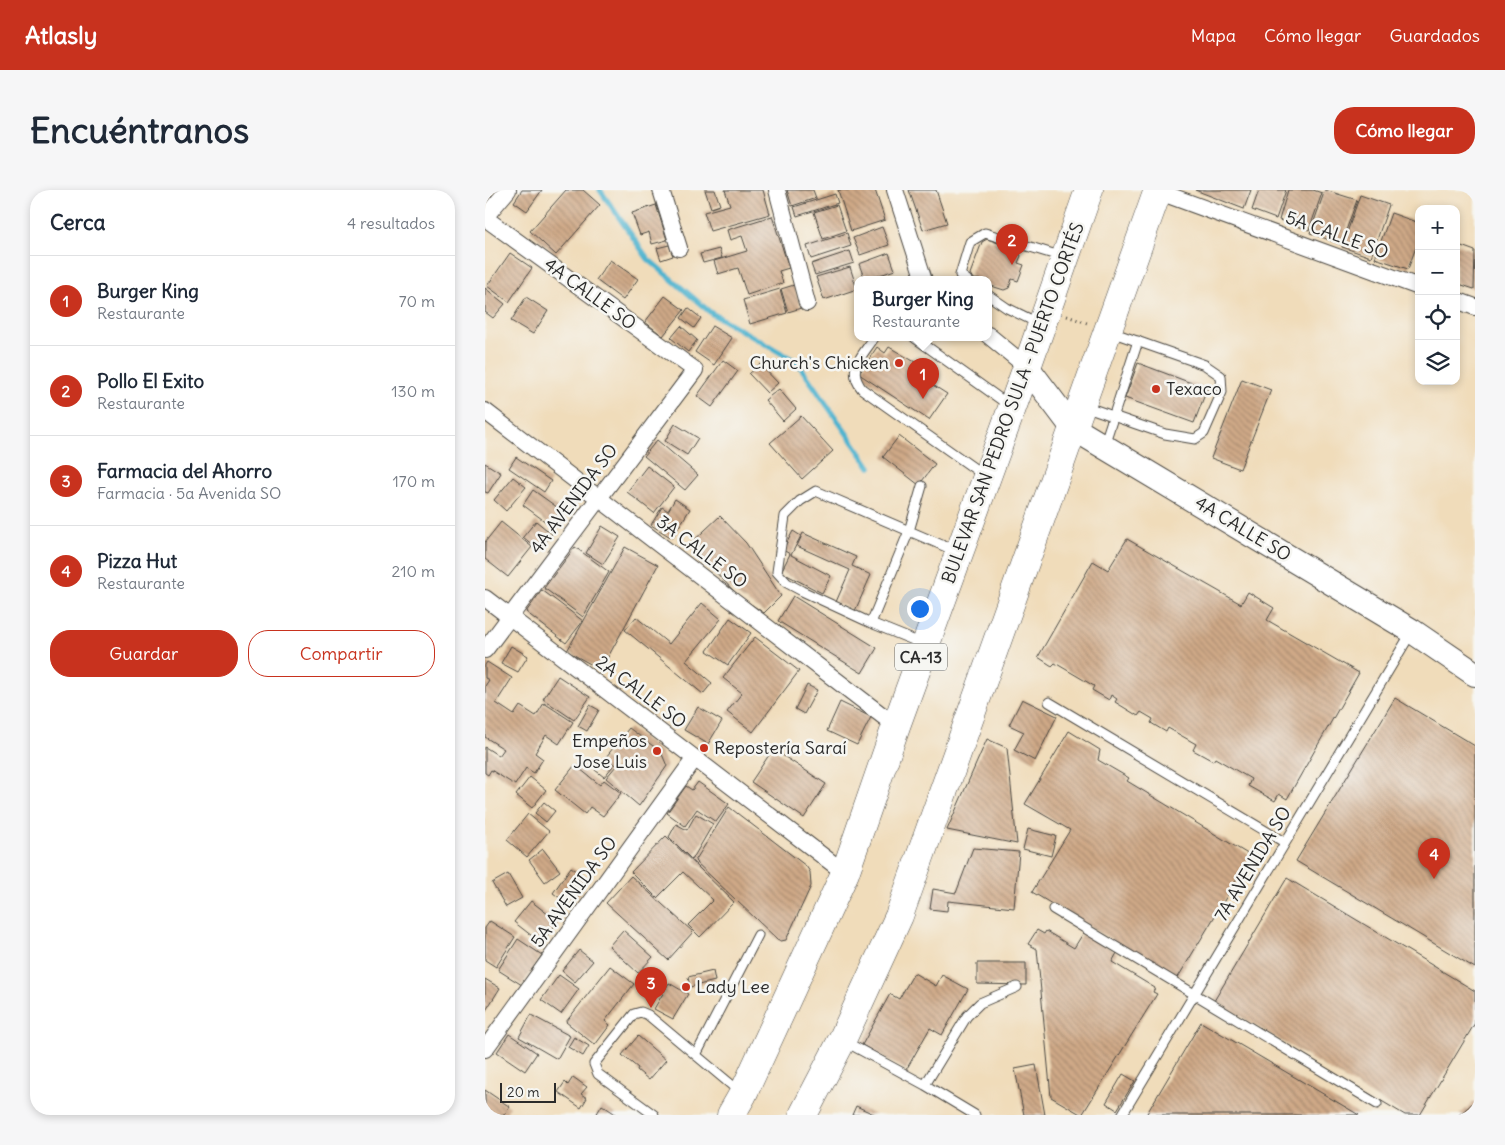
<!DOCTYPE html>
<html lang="es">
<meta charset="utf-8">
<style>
:root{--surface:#fff;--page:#f6f6f7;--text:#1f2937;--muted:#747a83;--line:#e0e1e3;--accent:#c8321e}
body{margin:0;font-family:Delius,sans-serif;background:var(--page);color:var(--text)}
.controls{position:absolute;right:15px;top:15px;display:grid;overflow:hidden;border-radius:10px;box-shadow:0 2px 8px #0003}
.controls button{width:45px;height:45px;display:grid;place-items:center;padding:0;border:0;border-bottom:1px solid var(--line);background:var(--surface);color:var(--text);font:25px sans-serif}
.scale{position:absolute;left:15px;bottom:12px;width:56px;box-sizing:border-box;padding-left:5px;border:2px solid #2b2b2b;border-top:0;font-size:14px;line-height:18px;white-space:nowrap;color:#2b2b2b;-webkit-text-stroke:4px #f6f6f2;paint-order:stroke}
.you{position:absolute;left:434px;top:418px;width:18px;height:18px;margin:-12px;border:4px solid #fff;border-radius:50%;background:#1a73e8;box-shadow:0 0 0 8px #1a73e833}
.badge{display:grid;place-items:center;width:32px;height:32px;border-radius:50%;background:var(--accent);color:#fff;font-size:16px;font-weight:700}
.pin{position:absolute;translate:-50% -41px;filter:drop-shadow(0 1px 2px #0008)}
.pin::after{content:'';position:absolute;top:26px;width:18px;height:15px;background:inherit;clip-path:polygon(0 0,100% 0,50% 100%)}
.popup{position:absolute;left:369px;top:86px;width:138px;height:65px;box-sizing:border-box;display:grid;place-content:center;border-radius:10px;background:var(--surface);filter:drop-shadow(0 1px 4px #0005);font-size:16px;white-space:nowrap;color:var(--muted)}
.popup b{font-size:19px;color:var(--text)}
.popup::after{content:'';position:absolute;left:50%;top:100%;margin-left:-10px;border:10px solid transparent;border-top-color:var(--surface)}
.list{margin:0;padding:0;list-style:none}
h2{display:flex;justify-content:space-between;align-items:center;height:65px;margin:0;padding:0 20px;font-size:21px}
h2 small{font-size:16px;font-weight:400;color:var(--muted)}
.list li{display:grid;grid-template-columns:32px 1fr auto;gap:15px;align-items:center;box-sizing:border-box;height:90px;padding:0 20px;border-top:1px solid var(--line)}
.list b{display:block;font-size:19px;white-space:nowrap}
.list p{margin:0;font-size:16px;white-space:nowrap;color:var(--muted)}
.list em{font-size:16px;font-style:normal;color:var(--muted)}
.actions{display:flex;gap:10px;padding:15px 20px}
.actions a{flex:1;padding:11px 0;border:1px solid var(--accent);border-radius:20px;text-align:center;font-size:18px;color:var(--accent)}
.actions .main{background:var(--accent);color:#fff}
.icon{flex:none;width:28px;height:28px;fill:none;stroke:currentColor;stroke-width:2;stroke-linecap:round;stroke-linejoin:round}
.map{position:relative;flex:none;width:990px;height:925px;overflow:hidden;border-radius:20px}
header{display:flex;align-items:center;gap:30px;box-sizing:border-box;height:70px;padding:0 25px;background:var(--accent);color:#fff}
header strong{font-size:24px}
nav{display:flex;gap:28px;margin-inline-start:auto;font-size:18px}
.intro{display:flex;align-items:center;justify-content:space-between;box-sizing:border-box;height:120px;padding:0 30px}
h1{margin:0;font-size:35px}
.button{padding:12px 22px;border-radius:20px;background:var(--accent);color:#fff;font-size:18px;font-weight:700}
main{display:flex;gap:30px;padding:0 30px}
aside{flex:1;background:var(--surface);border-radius:20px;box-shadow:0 2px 8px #0003}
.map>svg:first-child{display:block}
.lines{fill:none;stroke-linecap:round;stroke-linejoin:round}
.stream{stroke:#50b4cf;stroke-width:5.5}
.building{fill:url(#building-back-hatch)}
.lane-casing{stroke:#494640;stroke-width:11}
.street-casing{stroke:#494640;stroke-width:18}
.secondary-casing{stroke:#494640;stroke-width:26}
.highway-casing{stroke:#494640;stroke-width:29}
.path{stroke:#494640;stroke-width:3;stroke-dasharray:1 4;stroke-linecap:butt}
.lane{stroke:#fff;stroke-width:9}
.street{stroke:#fff;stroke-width:16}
.secondary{stroke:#fff;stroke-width:24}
.highway{stroke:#fff;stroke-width:28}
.poi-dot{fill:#c8321e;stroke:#f6f6f2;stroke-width:2}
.labels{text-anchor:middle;stroke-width:5;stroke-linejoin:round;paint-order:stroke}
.shield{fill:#f6f6f2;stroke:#686867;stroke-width:1}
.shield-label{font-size:16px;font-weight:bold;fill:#2b2b2b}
.street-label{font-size:18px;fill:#2b2b2b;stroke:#f6f6f2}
.poi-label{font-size:18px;fill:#2b2b2b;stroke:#f6f6f2;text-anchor:start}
</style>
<header>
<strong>Atlasly</strong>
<nav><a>Mapa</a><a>Cómo llegar</a><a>Guardados</a></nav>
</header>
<div class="intro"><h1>Encuéntranos</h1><a class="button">Cómo llegar</a></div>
<main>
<aside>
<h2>Cerca<small>4 resultados</small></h2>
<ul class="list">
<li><span class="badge">1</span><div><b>Burger King</b><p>Restaurante</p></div><em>70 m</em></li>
<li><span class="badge">2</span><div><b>Pollo El Exito</b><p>Restaurante</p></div><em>130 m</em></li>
<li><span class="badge">3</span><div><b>Farmacia del Ahorro</b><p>Farmacia · 5a Avenida SO</p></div><em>170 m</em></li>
<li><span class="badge">4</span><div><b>Pizza Hut</b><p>Restaurante</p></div><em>210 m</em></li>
</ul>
<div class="actions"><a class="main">Guardar</a><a>Compartir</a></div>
</aside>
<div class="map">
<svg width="990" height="925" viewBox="0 0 990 925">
<defs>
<pattern id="building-back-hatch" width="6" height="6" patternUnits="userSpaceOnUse" patternTransform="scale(1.25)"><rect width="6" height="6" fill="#cfa987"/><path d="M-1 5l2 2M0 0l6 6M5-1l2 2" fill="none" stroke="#a88a6f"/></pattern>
</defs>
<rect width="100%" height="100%" fill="#f6f6f2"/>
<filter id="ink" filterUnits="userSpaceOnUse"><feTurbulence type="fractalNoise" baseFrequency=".02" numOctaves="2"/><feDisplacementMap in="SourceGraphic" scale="10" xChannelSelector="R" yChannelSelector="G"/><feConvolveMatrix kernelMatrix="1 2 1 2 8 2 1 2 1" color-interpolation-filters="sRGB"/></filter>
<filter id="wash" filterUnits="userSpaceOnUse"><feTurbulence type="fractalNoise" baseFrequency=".0096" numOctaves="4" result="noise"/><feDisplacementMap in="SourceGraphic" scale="20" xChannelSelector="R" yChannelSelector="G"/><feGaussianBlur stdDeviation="1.12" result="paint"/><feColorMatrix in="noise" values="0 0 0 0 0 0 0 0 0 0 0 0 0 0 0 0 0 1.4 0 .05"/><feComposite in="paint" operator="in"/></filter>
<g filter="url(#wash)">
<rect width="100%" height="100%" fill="#f0dcba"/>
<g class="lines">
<path class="stream" d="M115,0L163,69L226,123L312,172L385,277"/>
</g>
<g id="blocks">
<path class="building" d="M37,0H57L42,21L29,12Z
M81,0H98L115,15L71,65L45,41Z
M220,0H230L235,15L226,18Z
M240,0H278L285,24L225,41L219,22L245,15Z
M302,0H328L331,8L307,16Z
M353,0H390L400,30L366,41Z
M424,0H451L462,33L438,40Z
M710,0H766L759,19Z
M774,0H801L791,29L767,20Z
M803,0H828L837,3L824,40L794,30Z
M840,0L872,10L856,54L825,43Z
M350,4L353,13L312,26L309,17Z
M875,5L904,15L886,67L857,57Z
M171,15L182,50L167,54L164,42L155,45L147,23Z
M352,15L361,41L338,49L329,22Z
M906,23L934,33V49L923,79L890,68Z
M287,26L304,78L294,81L298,93L262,105L253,78L233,84L229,71L262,61L257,46L245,50L242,40Z
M397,37L404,55L375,65L368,48Z
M362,43L366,56L326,69L322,56Z
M502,49L533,60L536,66L533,73L539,75L533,91L527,89L524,98L519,100L503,95V90L488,89L485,84L497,52Z
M971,54L990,61L989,99L971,93Z
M184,55L188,66L176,70L172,58Z
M234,59L237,68L218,73L215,64Z
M365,61L369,73L330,85L326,74Z
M25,63L47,78L24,112L2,96Z
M404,63L410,80L380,90L374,74Z
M125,70L153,89L138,110L111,90Z
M365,77L372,99L339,110L331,87Z
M309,95L316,118L303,122L296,99Z
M0,98L20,114L8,128L0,122Z
M295,99L302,123L265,134L258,110Z
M180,106L199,120L178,146L160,132Z
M41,107L63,121L48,144L26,131Z
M203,118L216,128L209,138L196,128Z
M196,136L212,150L203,162L186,148Z
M227,136L247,148L229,175L210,162Z
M392,157L400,163L404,157L430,172L429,174L447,186L443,192L462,204L444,230L374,184Z
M238,170L253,181L227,217L212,206Z
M653,173L722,199L709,233L640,208Z
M275,174L293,193L282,203L264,184Z
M757,189L786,200L755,279L726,268Z
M294,199L311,219L298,231L280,210Z
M316,226L348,261L317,289L285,253Z
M190,234L213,248L202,265L180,251Z
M414,246L450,274L434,295L398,267Z
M172,250L213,285L200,300L159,266Z
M31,267L66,291L59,302L24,278Z
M0,273L16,283L3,303L0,302Z
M162,276L189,297L169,323L142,302Z
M28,287L41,297L21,321L9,310Z
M48,300L76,320L65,335L38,315Z
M190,309L205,319L187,348L166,335L177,317L183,321Z
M235,326L261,353L296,406L279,423L254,406L204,355Z
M51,331L67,344L54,360L38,347Z
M16,332L47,357L23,387L0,369V352Z
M117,336L135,347L118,374L101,363Z
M308,341L316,346L306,365L346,386L337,403L296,382L305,364L298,360Z
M318,343L371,367L367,376L386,385L370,421L351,412L365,380L312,356Z
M642,349L756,414L763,402L789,418L782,430L874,483L802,609L794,604L790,611L763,596L766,589L730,568L728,571L708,560L711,554L683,538L681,542L666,533L668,529L656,522L653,526L630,512L632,509L626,505L624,510L607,500L609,496L570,473L567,476L553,467L608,371L623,380Z
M90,357L124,382L98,427L59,398Z
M140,357L173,375L116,480L82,461Z
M57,400L98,431L81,453L41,422Z
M308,406L392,458L377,483L293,431Z
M217,413L236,429L201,471L227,493L218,504L140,440L151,427L184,454Z
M245,428L266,443L243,475L222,461Z
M270,447L314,481L268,542L242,522L257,503L238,488Z
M26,456L43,466L33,482L16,473Z
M2,472L27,488L11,513L29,525L35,516L51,526L59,513L88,532L74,554L61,545L50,563L58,569L49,583L41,578L30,595L6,580L3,585L0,583V557L14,566L19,559L0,547V496L4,490L0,488V475Z
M73,486L105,507L89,530L58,509Z
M322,495L332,500L319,524L310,519Z
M910,508L990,556V778L811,671Z
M537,509L572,526L550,571L529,560L539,542L524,535Z
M355,512L386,527L372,555L342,541Z
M105,515L114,520L102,541L93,536Z
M213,517L237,531L223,554L199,540Z
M144,538L176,562L182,576L154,616L121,588L131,576L121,567Z
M584,541L615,560L613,570L644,588L642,591L766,666L692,789L547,702L585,640L540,614Z
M502,549L522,558L532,654L462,640Z
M288,559L341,594L319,628L266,592Z
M119,568L128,576L119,587L110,580Z
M90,575L115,595L119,590L136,603L118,626L105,617L100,624L70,600Z
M45,587L61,600L47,618L31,605Z
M213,592L244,614L231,632L212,619L200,636L182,623L201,596L207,600Z
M59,612L70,621L61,632L50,623Z
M244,617L321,676L325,682L326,696L301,750L296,751L292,749L210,671Z
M43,624L64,641L42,667L22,650Z
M211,624L228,634L207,670L184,647L191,634L202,640Z
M543,639L571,646L566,666L538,659Z
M181,646L249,712L215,747L203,735L228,710L198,682L172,708L146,682Z
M488,658L534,662L529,718L463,711L462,721L445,719L448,699L471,703Z
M58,659L75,681L60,692L44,670Z
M86,677L104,690L86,716L68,703Z
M23,684L37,708L21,717L7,693Z
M146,686L208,742L183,770L121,713Z
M802,688L990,801V833L935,925H920L729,811Z
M46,711L73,732L56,753L29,732Z
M5,731L30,747L11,777L0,770V738Z
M138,740L168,767L153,783L124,756Z
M552,740L559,744L561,741L589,758L599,742L632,763L627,772L670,798L668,802L672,804L597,925L566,907L552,759L543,754Z
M33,749L57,765L37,795L13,780Z
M94,760L108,771L90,792L77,781Z
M492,773H541V795L492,794Z
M125,776L149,794L120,831L125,835L110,855L81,832Z
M228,781L230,791L205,797L203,787Z
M429,783L451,796L457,785L483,799L457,845L445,838L421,880L377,855L405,804L414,809Z
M74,785L94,799L76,824L56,810Z
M0,789L15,798L0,822Z
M184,793L203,804L188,829L169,819Z
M46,825L85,846L72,869L34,847Z
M716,832L874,925H661Z
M24,844L52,863L40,881L12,862Z
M153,846L181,870L164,890L152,880L153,878L137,865Z
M89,847L104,856L98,866L83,857Z
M551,875L560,925H539L530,879Z
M638,884L650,891L632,920L621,913Z
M88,887L102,897L96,904L102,908L96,918L73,902L80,892L83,895Z
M0,900L25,917L19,925H0Z
M990,911V925H974Z
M117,915L132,925H111Z
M371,916L391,925H367Z"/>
</g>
</g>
<g filter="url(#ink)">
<use href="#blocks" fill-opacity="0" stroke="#494640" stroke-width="1"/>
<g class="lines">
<g class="lane-casing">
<path id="lane" d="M482,90L475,85L485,52L500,43L578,67
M503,105L522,118L555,134
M389,148C377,166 361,179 377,199L500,286
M430,148L525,216
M599,216L680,244L710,249L719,243L737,202L736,186L720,175L626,142
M619,255L653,151
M386,433L424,341L437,296
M438,454L386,433L317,401L302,393L292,382L300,326L315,311L331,301L473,362
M564,512L799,652
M568,719L892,914
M359,851L440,895L490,925
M211,865L273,745
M440,895L482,826L495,813L532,797
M169,925L113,884L109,874L149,824L156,822L163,825L255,902
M637,925L926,443"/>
</g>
<g class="street-casing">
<path id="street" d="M176,0L194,58
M292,0L322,113
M410,0L439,90
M672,1L934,97
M0,27L23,0
M0,28L210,180L0,460
M971,110L990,117
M503,145L542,177
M0,221L411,536
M0,408L360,683
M0,859L210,568"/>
</g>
<g class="secondary-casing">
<path id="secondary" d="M542,177L588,238L927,441L990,484"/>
</g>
<g class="highway-casing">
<path id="highway" d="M246,925L258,904L360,683L411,536L542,177L604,0
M318,925L357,850L414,726L673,0"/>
</g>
<path class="path" d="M582,126L602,133"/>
<use href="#lane" class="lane"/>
<use href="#street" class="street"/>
<use href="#secondary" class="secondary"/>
<use href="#highway" class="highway"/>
</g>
</g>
<g class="poi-dot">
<circle cx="414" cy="173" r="5"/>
<circle cx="671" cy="199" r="5"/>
<circle cx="219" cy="558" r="5"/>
<circle cx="172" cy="561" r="5"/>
<circle cx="201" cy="797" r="5"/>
</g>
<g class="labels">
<rect class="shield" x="410" y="453.5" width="52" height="27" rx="4"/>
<g class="shield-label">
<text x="436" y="473">CA-13</text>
</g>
<g class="street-label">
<text transform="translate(852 45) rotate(20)" y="6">5A CALLE SO</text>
<text transform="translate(105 104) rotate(36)" y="6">4A CALLE SO</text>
<text transform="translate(528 213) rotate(-70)" y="6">BULEVAR SAN PEDRO SULA - PUERTO CORTÉS</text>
<text transform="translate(89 309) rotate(-53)" y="6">4A AVENIDA SO</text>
<text transform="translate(758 339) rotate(31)" y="6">4A CALLE SO</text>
<text transform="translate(217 362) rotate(37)" y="6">3A CALLE SO</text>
<text transform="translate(156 502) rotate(37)" y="6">2A CALLE SO</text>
<text transform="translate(768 674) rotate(-59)" y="6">7A AVENIDA SO</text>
<text transform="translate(89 702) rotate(-54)" y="6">5A AVENIDA SO</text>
</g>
<g class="poi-label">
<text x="404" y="179" text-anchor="end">Church's Chicken</text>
<text x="681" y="205">Texaco</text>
<text x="162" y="557" text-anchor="end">Empeños<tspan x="162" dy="21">Jose Luis</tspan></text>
<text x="229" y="564">Repostería Saraí</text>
<text x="211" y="803">Lady Lee</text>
</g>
</g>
</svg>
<div class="controls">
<button>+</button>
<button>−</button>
<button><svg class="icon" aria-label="locate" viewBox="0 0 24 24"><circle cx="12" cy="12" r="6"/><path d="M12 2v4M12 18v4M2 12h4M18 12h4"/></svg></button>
<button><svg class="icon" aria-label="layers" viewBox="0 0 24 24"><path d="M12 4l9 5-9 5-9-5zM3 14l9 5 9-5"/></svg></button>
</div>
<div class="scale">20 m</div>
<div class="you"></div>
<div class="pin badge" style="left:438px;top:209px">1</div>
<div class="popup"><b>Burger King</b>Restaurante</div>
<div class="pin badge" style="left:527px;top:75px">2</div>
<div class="pin badge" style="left:166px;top:818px">3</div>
<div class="pin badge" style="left:949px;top:689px">4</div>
</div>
</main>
